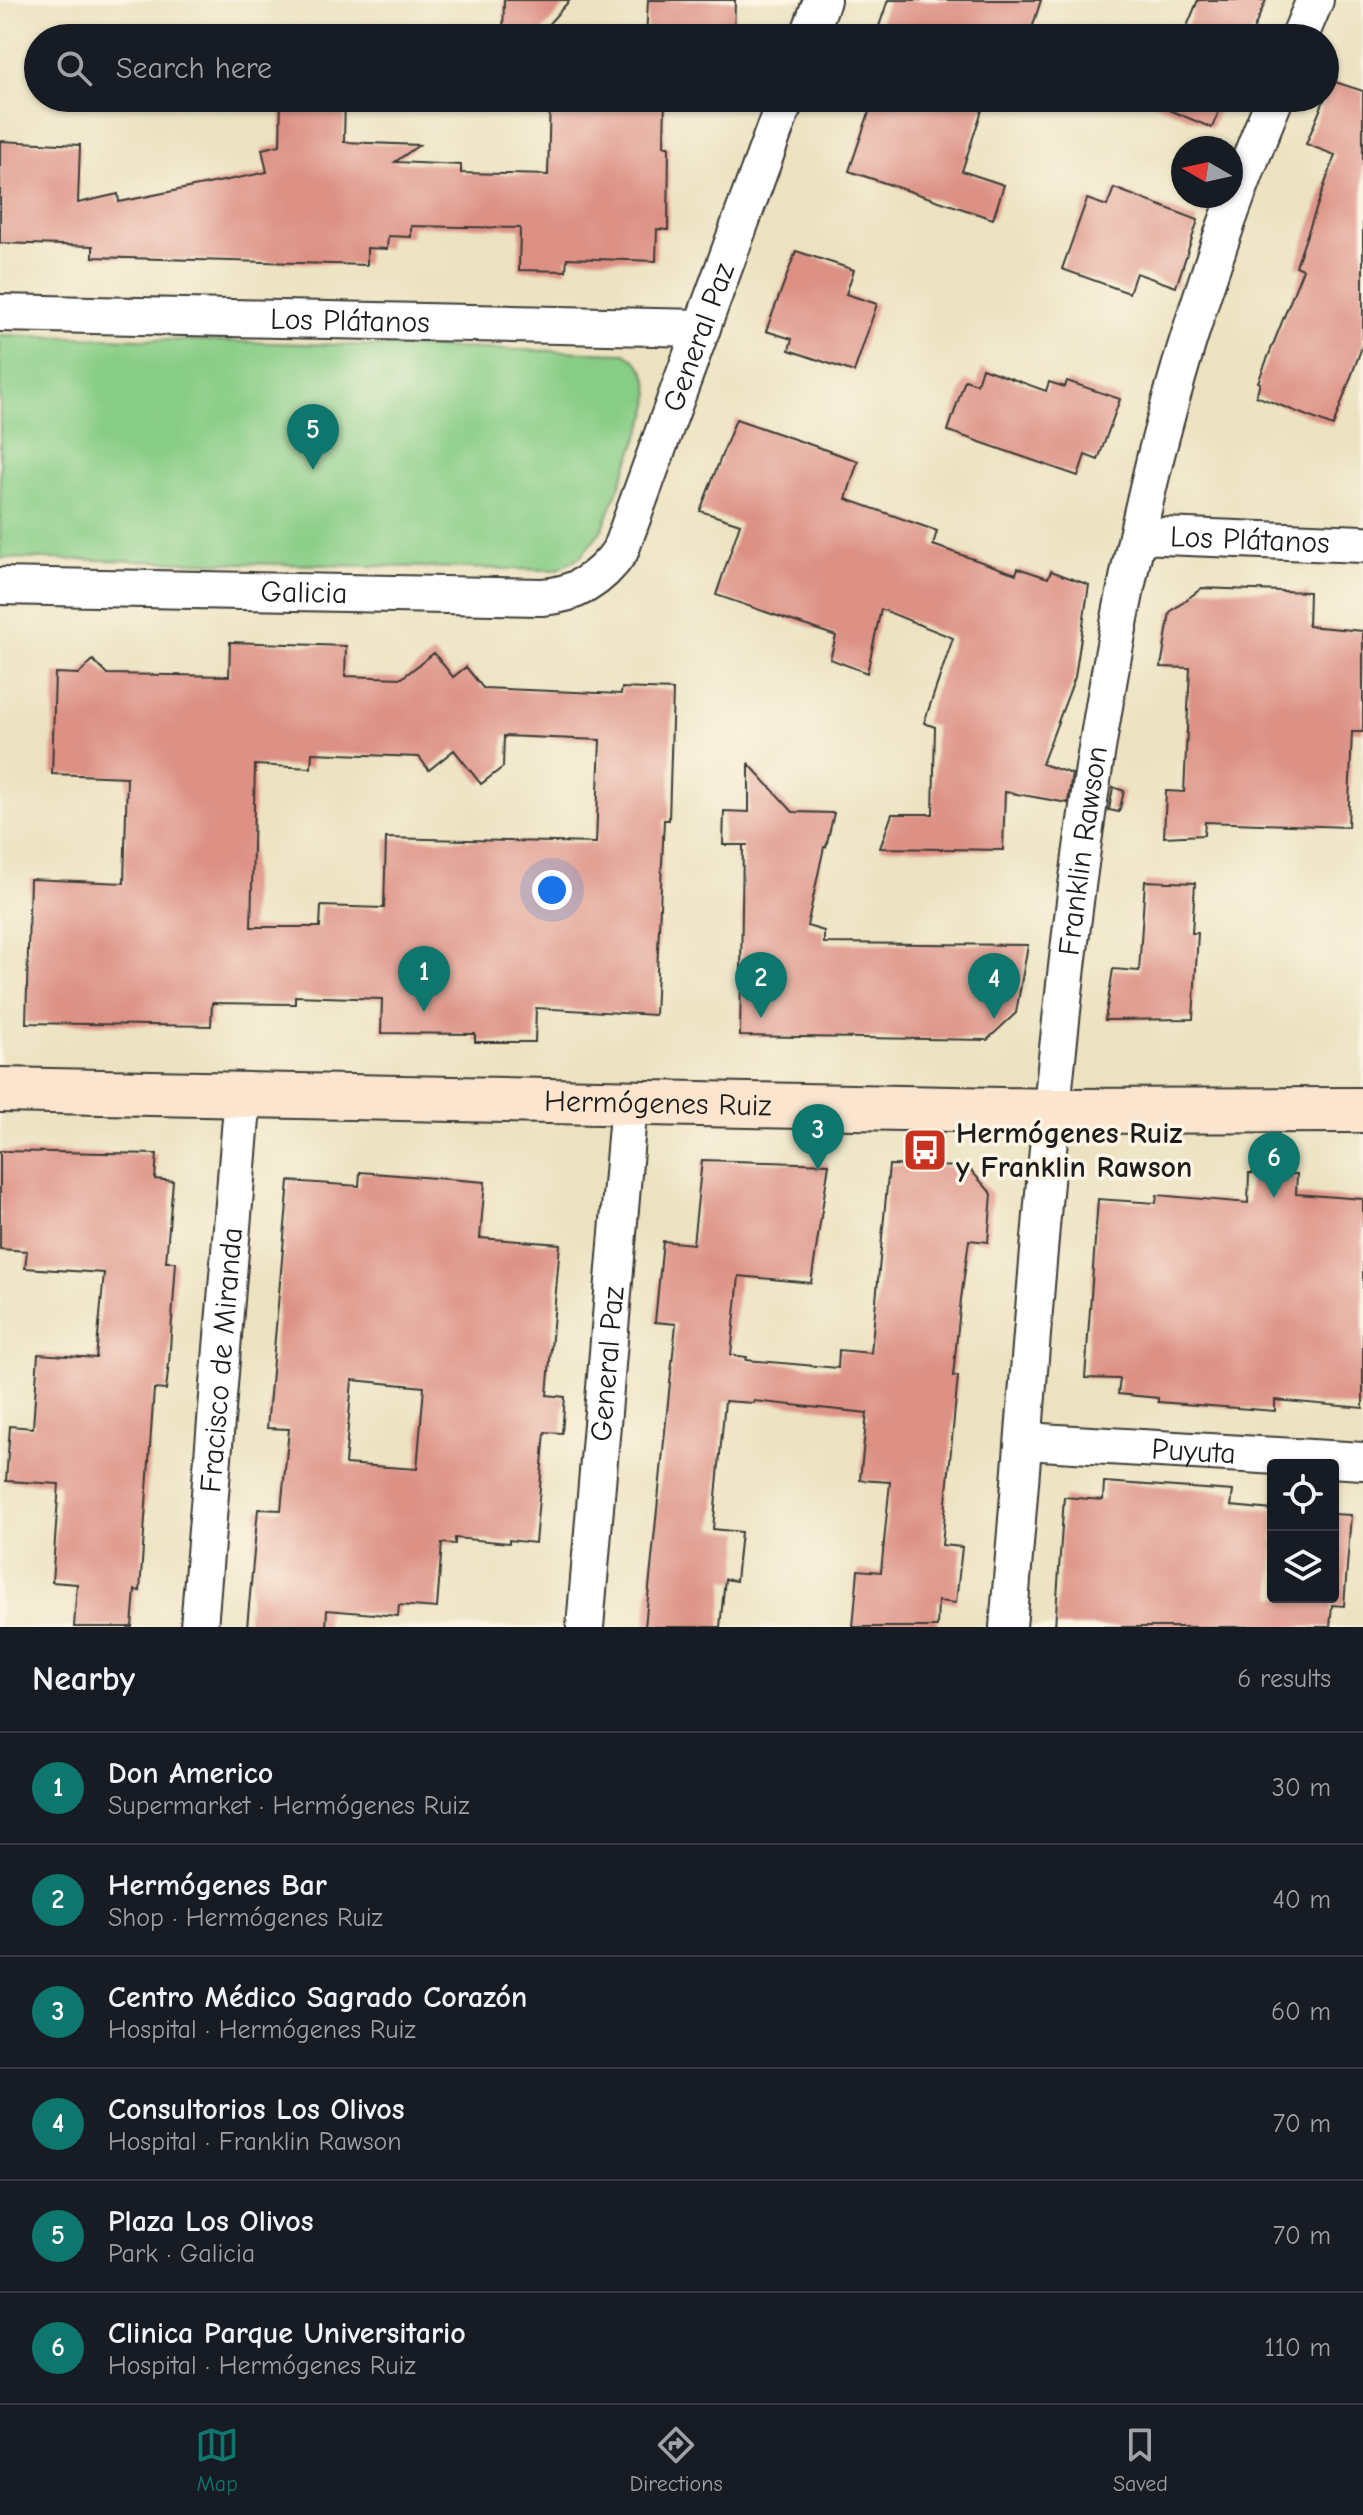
<!DOCTYPE html>
<meta charset="utf-8">
<style>
:root{--surface:#171b24;--page:#20242c;--text:#f1f3f6;--muted:#9ea1a6;--line:#363941;--accent:#0f766e}
body{margin:0;font-family:"Comic Neue",sans-serif;background:var(--page);color:var(--text)}
.controls{position:absolute;right:24px;bottom:24px;display:grid;overflow:hidden;border-radius:8px;box-shadow:0 2px 6px #0004}
.controls button{width:72px;height:72px;display:grid;place-items:center;padding:0;border:0;border-bottom:2px solid var(--line);background:var(--surface);color:var(--text);font:40px sans-serif}
.compass{position:absolute;left:1171px;top:136px;width:72px;height:72px;border-radius:50%;background:var(--surface);box-shadow:0 2px 6px #0004;rotate:279deg}
.you{position:absolute;left:552px;top:890px;width:28px;height:28px;margin:-20px;border:6px solid #fff;border-radius:50%;background:#1a73e8;box-shadow:0 0 0 12px #1a73e833}
.badge{display:grid;place-items:center;width:52px;height:52px;border-radius:50%;background:var(--accent);color:#fff;font-size:26px;font-weight:700}
.pin{position:absolute;translate:-50% -66px;filter:drop-shadow(0 2px 4px #0008)}
.pin::after{content:'';position:absolute;top:42px;width:28px;height:24px;background:inherit;clip-path:polygon(0 0,100% 0,50% 100%)}
.list{margin:0;padding:0;list-style:none}
h2{display:flex;justify-content:space-between;align-items:center;height:104px;margin:0;padding:0 32px;font-size:34px}
h2 small{font-size:26px;font-weight:400;color:var(--muted)}
.list li{display:grid;grid-template-columns:52px 1fr auto;gap:24px;align-items:center;box-sizing:border-box;height:112px;padding:0 32px;border-top:2px solid var(--line)}
.list b{display:block;font-size:30px;white-space:nowrap}
.list p{margin:0;font-size:26px;white-space:nowrap;color:var(--muted)}
.list em{font-size:26px;font-style:normal;color:var(--muted)}
.icon{flex:none;width:44px;height:44px;fill:none;stroke:currentColor;stroke-width:2;stroke-linecap:round;stroke-linejoin:round}
.map{position:relative;flex:none;width:1363px;height:1627px;overflow:hidden}
.search{position:absolute;background:var(--surface);box-shadow:0 2px 6px #0004;left:24px;right:24px;top:24px;height:88px;display:flex;align-items:center;gap:20px;box-sizing:border-box;padding:0 28px;border-radius:44px;color:var(--muted);font-size:30px}
.sheet{height:776px;background:var(--surface)}
nav{display:flex;justify-content:space-around;align-items:center;box-sizing:border-box;height:112px;border-top:2px solid var(--line);background:var(--surface);font-size:22px;color:var(--muted)}
nav a{display:grid;justify-items:center;gap:4px}
nav .on{color:var(--accent)}
.map>svg:first-child{display:block}
.green{fill:#88cd86;stroke:#527451;stroke-width:2}
.building{fill:#dd9185;fill-rule:evenodd}
.lines{fill:none;stroke-linecap:round;stroke-linejoin:round}
.street-casing{stroke:#3b3a35;stroke-width:40}
.secondary-casing{stroke:#3b3a35;stroke-width:48}
.street{stroke:#fff;stroke-width:36}
.secondary{stroke:#fbe5cf;stroke-width:44}
.labels{text-anchor:middle;stroke-width:7;stroke-linejoin:round;paint-order:stroke}
.street-label{font-size:30px;fill:#1c1c1c;stroke:#fcf5e5}
.poi-label{font-size:30px;font-weight:bold;fill:#1c1c1c;stroke:#fcf5e5;text-anchor:start}
</style>
<div class="map">
<svg width="1363" height="1627" viewBox="0 0 1363 1627">
<rect width="100%" height="100%" fill="#fcf5e5"/>
<filter id="ink" filterUnits="userSpaceOnUse"><feTurbulence type="fractalNoise" baseFrequency=".0125" numOctaves="2"/><feDisplacementMap in="SourceGraphic" scale="16" xChannelSelector="R" yChannelSelector="G"/><feConvolveMatrix kernelMatrix="1 2 1 2 8 2 1 2 1" color-interpolation-filters="sRGB"/></filter>
<filter id="wash" filterUnits="userSpaceOnUse"><feTurbulence type="fractalNoise" baseFrequency=".006" numOctaves="4" result="noise"/><feDisplacementMap in="SourceGraphic" scale="32" xChannelSelector="R" yChannelSelector="G"/><feGaussianBlur stdDeviation="1.8" result="paint"/><feColorMatrix in="noise" values="0 0 0 0 0 0 0 0 0 0 0 0 0 0 0 0 0 1.4 0 .05"/><feComposite in="paint" operator="in"/></filter>
<g filter="url(#wash)">
<rect width="100%" height="100%" fill="#ece2c1"/>
<path class="green" d="M0,335L625,353C648,366 653,387 648,412L603,528L581,556L556,570L0,558Z"/>
<g id="blocks">
<path class="building" d="M504,0H570L536,38H503Z
M648,0H735L734,38H646Z
M888,0H1041L1029,38H875Z
M1198,0H1266L1250,38H1182Z
M1332,81L1363,91V344L1333,426L1256,396L1260,383L1258,382L1303,269L1296,266L1335,155L1306,144Z
M281,98H345L344,142L419,145L395,162L461,165V173L548,175L550,98H665L664,146H669L668,230L657,229L656,261L567,258L566,271L519,270L520,228L411,226V237L388,236L387,249L367,248V265L93,257V246L0,243V141L80,145L78,203L118,194L119,202L267,172L262,149L280,145Z
M874,98H986L962,171L1004,185L993,219L849,171Z
M1141,98H1224L1212,128Z
M1114,188L1198,220L1176,287L1136,273L1129,293L1062,269L1087,199L1107,206Z
M796,251L854,270L846,294L877,304L854,372L789,350L792,339L766,331Z
M982,368L1046,391L1049,382L1065,387L1067,381L1120,399L1098,460L1085,455L1078,476L948,431L965,380L977,384Z
M736,419L858,461L846,499L937,531L933,545L1016,574L1018,568L1048,578L1051,571L1089,585L1075,677L1042,764L1072,774L1068,803L1005,792L1003,850L880,848L892,814H933L935,727L924,723L953,638L881,609L867,673L830,659L836,636L716,595L740,524L700,511Z
M1202,588L1309,592L1308,626L1363,631V732H1352L1348,827L1205,822L1204,835L1164,837L1166,791L1184,792L1190,668L1161,667L1170,612Z
M230,642L346,646L345,676L402,678L434,653L453,677L466,667L483,688L621,694L622,688L673,690L669,820H664L655,1015L536,1008L535,1042H475V1034L381,1033L382,999L295,996V1004L212,1003L211,1026L26,1023L30,879L124,883L127,777L52,774L55,673L79,674L93,660L107,674L229,676ZM504,736L600,740L596,843L386,838L384,908L321,906L320,927H251L255,765L311,768L312,753L419,757L429,770L454,750L481,784L503,767Z
M749,764L793,812L834,813L826,847H824L807,926L824,931V943L1028,945L1016,1013L987,1040L740,1036L743,845H748H723L724,811L749,812Z
M1113,787L1124,791L1119,812L1109,810Z
M1145,881L1195,883L1192,933H1198L1193,1019L1105,1020L1113,969L1139,971Z
M0,1151L157,1154L155,1179L173,1181L166,1262H176L169,1363L166,1390L154,1389L140,1591L135,1590L132,1627H74L77,1584L52,1582L59,1484L6,1481L10,1426L33,1428L38,1354L96,1358L104,1273L25,1268L27,1251L0,1249Z
M702,1160L829,1164L811,1283L739,1276L731,1355L747,1357L746,1360L838,1368L839,1350L871,1353L889,1165L968,1167L992,1194L988,1242L969,1240L961,1299L953,1376H958L942,1545L962,1547L956,1603L938,1601L937,1627H853L858,1570L881,1572L890,1482L860,1480L867,1413L754,1401V1403L725,1401L713,1529L741,1532L736,1581L725,1579L720,1627H645L676,1324L655,1322L663,1241L693,1244Z
M360,1172L485,1182L480,1238L560,1244L547,1395L565,1397L562,1433L545,1432L535,1543L509,1540V1543L455,1538V1544L442,1543L437,1608L399,1605L398,1616L327,1610L326,1627H247L258,1509L281,1510L289,1429L267,1428L289,1181L359,1186ZM352,1380L424,1387L417,1469L345,1464Z
M1249,1173L1297,1174L1296,1194L1363,1199V1408L1275,1400V1411L1158,1402V1398L1118,1394L1120,1379L1085,1378L1098,1199L1156,1203L1157,1195L1248,1203Z
M1104,1482L1233,1491L1231,1506L1273,1510V1597H1333V1514L1351,1515L1344,1606L1332,1605L1330,1627H1055L1064,1497L1103,1500Z"/>
</g>
</g>
<g filter="url(#ink)">
<use href="#blocks" fill-opacity="0" stroke="#3b3a35" stroke-width="2"/>
<g class="lines">
<g class="street-casing">
<g id="street">
<path d="M808,38L822,0"/>
<path d="M1299,38L1315,0"/>
<path id="s1" d="M0,313L702,328"/>
<path id="s2" d="M1138,535L1363,544"/>
<path id="s3" d="M0,586L542,597C576,595 601,579 620,551L786,98"/>
<path id="s4" d="M1024,1441L1363,1461"/>
<path id="s5" d="M199,1627L243,1094"/>
<path id="s6" d="M585,1627L629,1102"/>
<path id="s7" d="M1008,1627C1042,1236 1061,837 1156,455C1187,334 1227,213 1275,98"/>
</g>
</g>
<g class="secondary-casing">
<g id="secondary">
<path id="s8" d="M0,1090L1054,1111L1363,1110"/>
</g>
</g>
<use href="#street" class="street"/>
<use href="#secondary" class="secondary"/>
</g>
</g>
<defs>
<g id="bus-square" transform="scale(2.3)"><rect x="-9" y="-9" width="18" height="18" rx="4" fill="#c8321e" stroke="#fcf5e5"/><path d="M-5-6H5V4H4V6H2V4H-2V6H-4V4H-5ZM-3.5-4V0h7V-4ZM-3.5 1.2v1.5H-2V1.2ZM2 1.2v1.5H3.5V1.2Z" fill="#fff"/></g>
</defs>
<g fill-rule="evenodd">
<use href="#bus-square" x="925" y="1150"/>
</g>
<g class="labels">
<g class="street-label">
<text dy="10" stroke="none"><textPath href="#s1" startOffset="350">Los Plátanos</textPath></text>
<text dy="10" stroke="none"><textPath href="#s3" startOffset="864">General Paz</textPath></text>
<text dy="10" stroke="none"><textPath href="#s2" startOffset="112">Los Plátanos</textPath></text>
<text dy="10" stroke="none"><textPath href="#s3" startOffset="304">Galicia</textPath></text>
<text dy="10" stroke="none"><textPath href="#s7" startOffset="780">Franklin Rawson</textPath></text>
<text dy="10" stroke="none"><textPath href="#s8" startOffset="658">Hermógenes Ruiz</textPath></text>
<text dy="10" stroke="none"><textPath href="#s5" startOffset="268">Fracisco de Miranda</textPath></text>
<text dy="10" stroke="none"><textPath href="#s6" startOffset="264">General Paz</textPath></text>
<text dy="10" stroke="none"><textPath href="#s4" startOffset="170">Puyuta</textPath></text>
</g>
<g class="poi-label">
<text x="956" y="1143">Hermógenes Ruiz<tspan x="956" dy="34">y Franklin Rawson</tspan></text>
</g>
</g>
</svg>
<div class="controls">
<button><svg class="icon" aria-label="locate" viewBox="0 0 24 24"><circle cx="12" cy="12" r="6"/><path d="M12 2v4M12 18v4M2 12h4M18 12h4"/></svg></button>
<button><svg class="icon" aria-label="layers" viewBox="0 0 24 24"><path d="M12 4l9 5-9 5-9-5zM3 14l9 5 9-5"/></svg></button>
</div>
<svg class="compass" viewBox="-18 -18 36 36"><path d="M0-13l5 13h-10z" fill="#e53935"/><path d="M0 13l5-13h-10z" fill="#9ea1a6"/></svg>
<div class="you"></div>
<div class="pin badge" style="left:424px;top:1012px">1</div>
<div class="pin badge" style="left:761px;top:1018px">2</div>
<div class="pin badge" style="left:818px;top:1170px">3</div>
<div class="pin badge" style="left:994px;top:1019px">4</div>
<div class="pin badge" style="left:313px;top:470px">5</div>
<div class="pin badge" style="left:1274px;top:1198px">6</div>
<div class="search"><svg class="icon" aria-label="search" viewBox="0 0 24 24"><circle cx="10" cy="10" r="6"/><path d="M15 15l6 6"/></svg>Search here</div>
</div>
<section class="sheet">
<h2>Nearby<small>6 results</small></h2>
<ul class="list">
<li><span class="badge">1</span><div><b>Don Americo</b><p>Supermarket · Hermógenes Ruiz</p></div><em>30 m</em></li>
<li><span class="badge">2</span><div><b>Hermógenes Bar</b><p>Shop · Hermógenes Ruiz</p></div><em>40 m</em></li>
<li><span class="badge">3</span><div><b>Centro Médico Sagrado Corazón</b><p>Hospital · Hermógenes Ruiz</p></div><em>60 m</em></li>
<li><span class="badge">4</span><div><b>Consultorios Los Olivos</b><p>Hospital · Franklin Rawson</p></div><em>70 m</em></li>
<li><span class="badge">5</span><div><b>Plaza Los Olivos</b><p>Park · Galicia</p></div><em>70 m</em></li>
<li><span class="badge">6</span><div><b>Clinica Parque Universitario</b><p>Hospital · Hermógenes Ruiz</p></div><em>110 m</em></li>
</ul>
</section>
<nav>
<a class="on"><svg class="icon" aria-label="map" viewBox="0 0 24 24"><path d="M3 6l6-2 6 2 6-2v14l-6 2-6-2-6 2zM9 4v14M15 6v14"/></svg>Map</a>
<a><svg class="icon" aria-label="directions" viewBox="0 0 24 24"><path d="M12 3l9 9-9 9-9-9zM9 14v-3h6M13 9l2 2-2 2"/></svg>Directions</a>
<a><svg class="icon" aria-label="saved" viewBox="0 0 24 24"><path d="M7 4h10v16l-5-4-5 4z"/></svg>Saved</a>
</nav>
